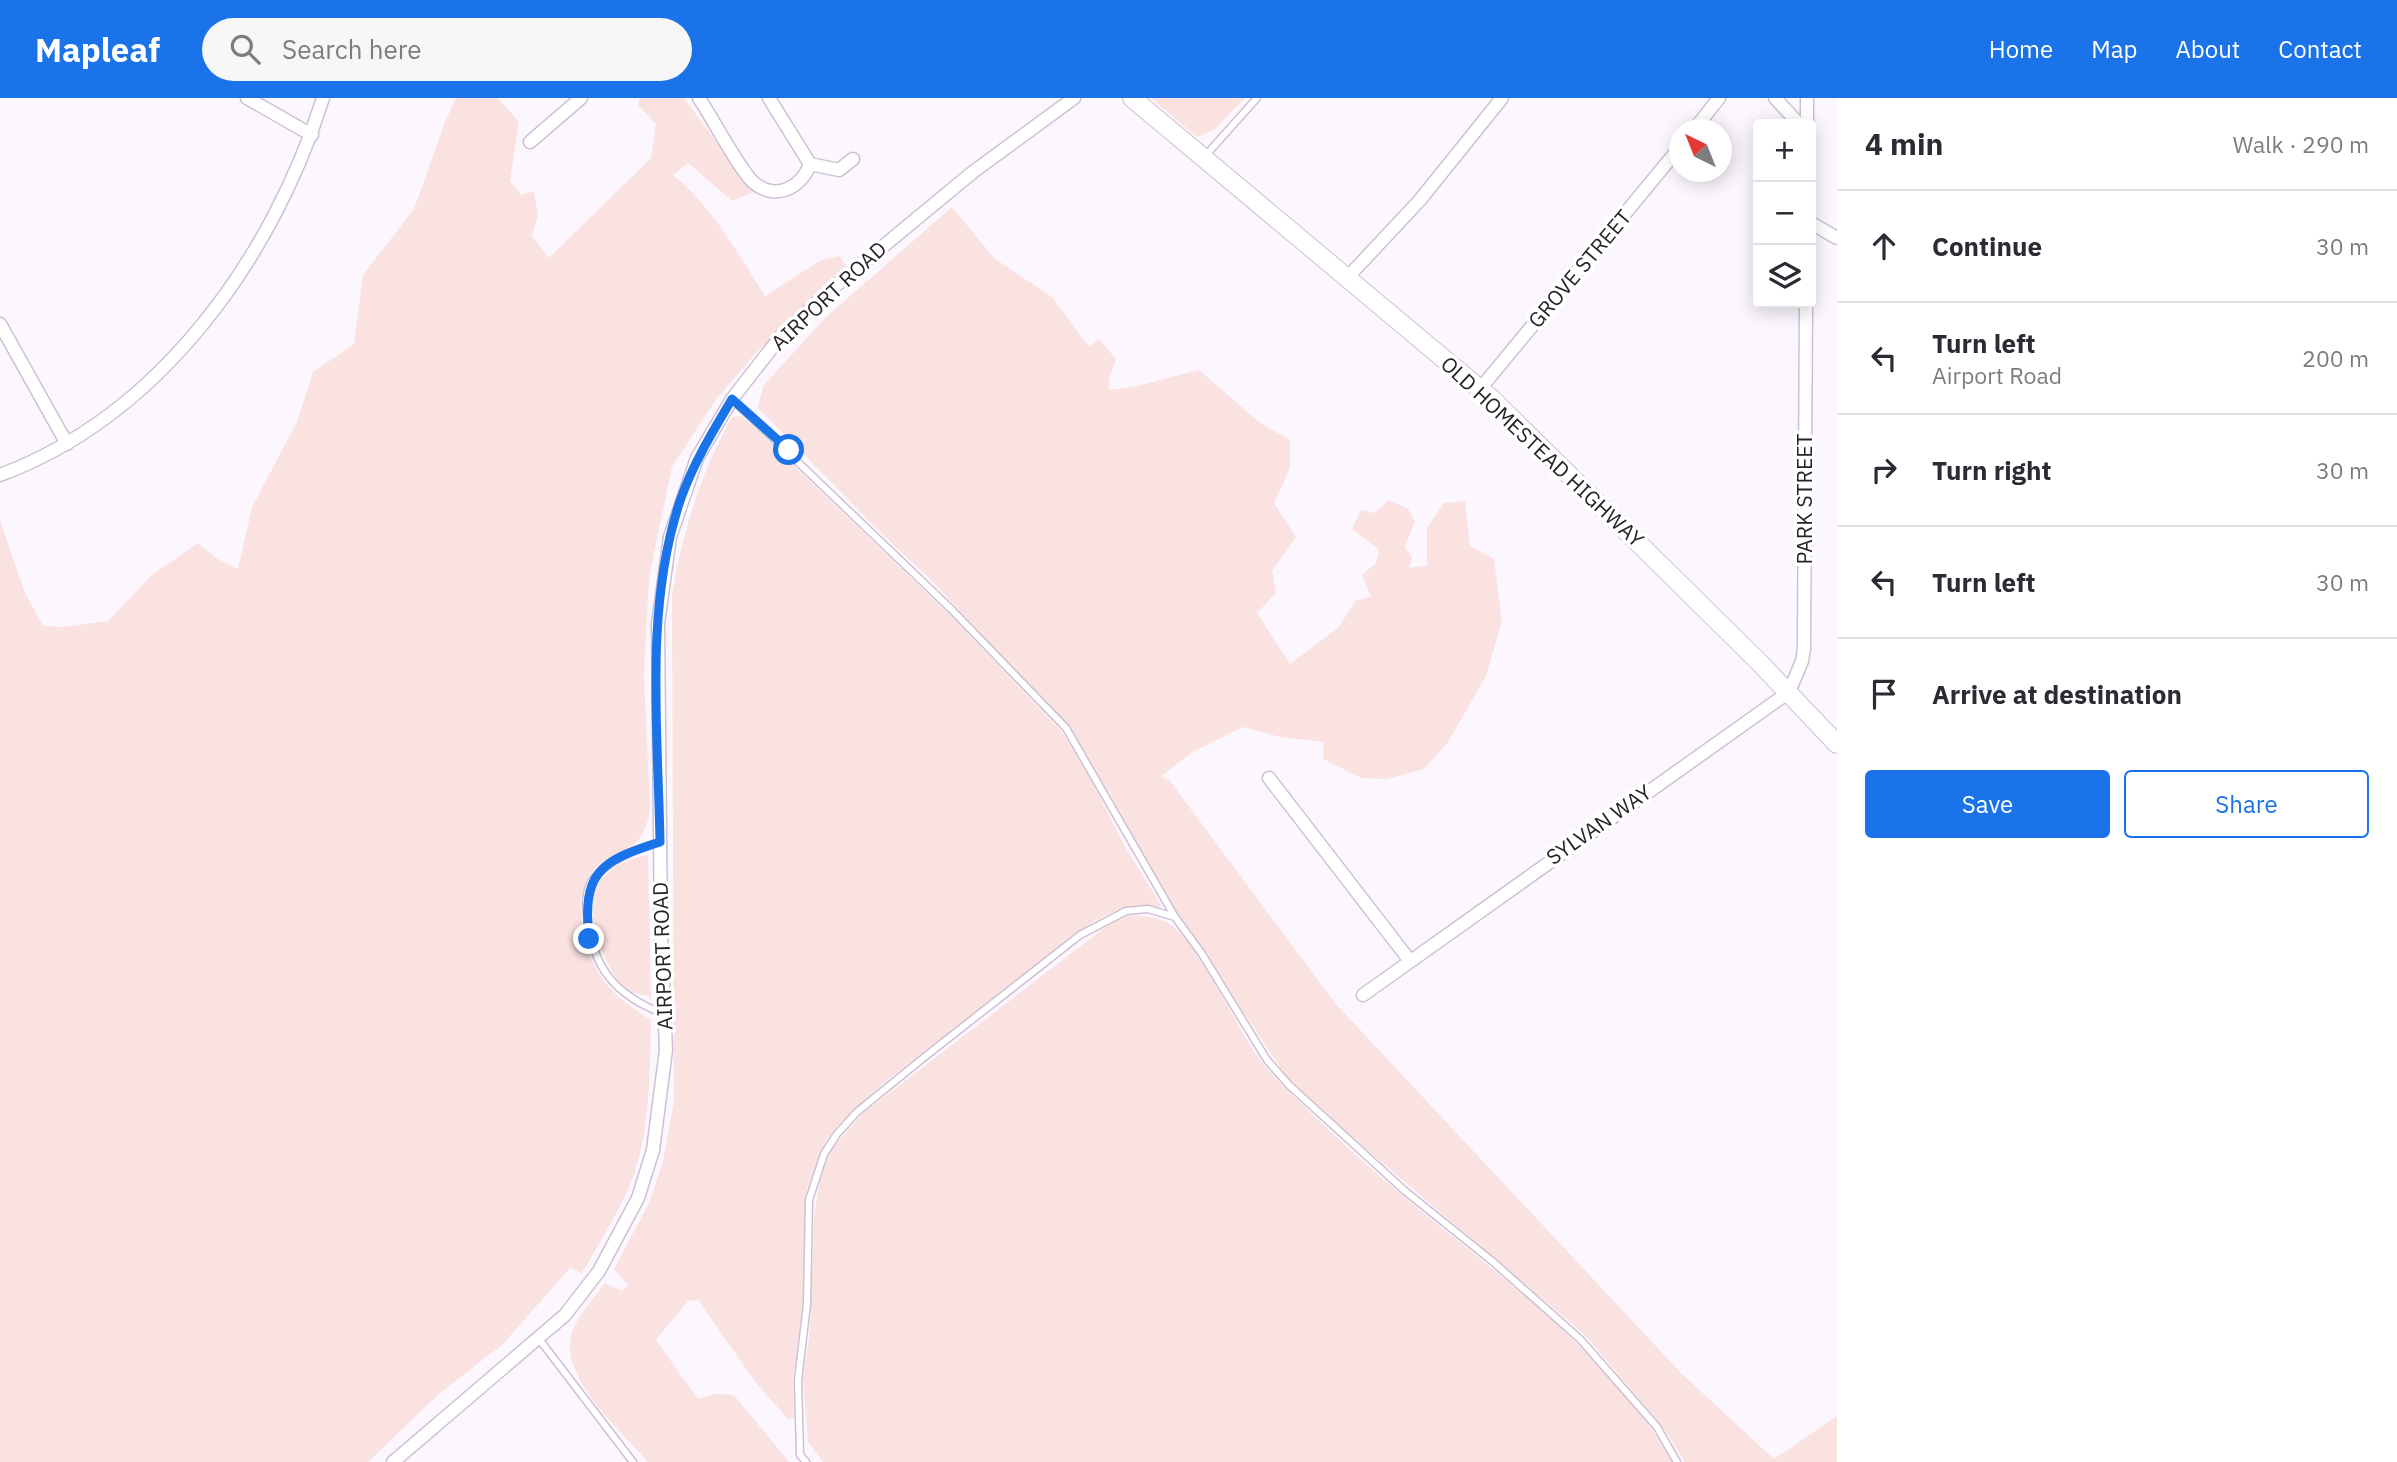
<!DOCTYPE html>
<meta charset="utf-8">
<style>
:root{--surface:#fff;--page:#f7f7f7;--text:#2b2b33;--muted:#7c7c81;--line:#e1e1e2;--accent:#1a73e8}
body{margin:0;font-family:"IBM Plex Sans",sans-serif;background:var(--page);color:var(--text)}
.controls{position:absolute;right:21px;top:21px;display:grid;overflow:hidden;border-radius:7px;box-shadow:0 4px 18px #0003}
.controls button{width:63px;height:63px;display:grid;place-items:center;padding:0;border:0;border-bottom:2px solid var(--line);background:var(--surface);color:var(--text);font:35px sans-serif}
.compass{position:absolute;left:1669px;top:21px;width:63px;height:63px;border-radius:50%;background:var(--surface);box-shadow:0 4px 18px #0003;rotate:317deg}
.stop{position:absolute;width:21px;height:21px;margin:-16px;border:5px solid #1a73e8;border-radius:50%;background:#fff}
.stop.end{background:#1a73e8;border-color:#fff;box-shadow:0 2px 7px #0008}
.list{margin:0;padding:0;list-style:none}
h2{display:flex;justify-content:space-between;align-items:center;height:91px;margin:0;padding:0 28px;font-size:30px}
h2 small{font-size:23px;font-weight:400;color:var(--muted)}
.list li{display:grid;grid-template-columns:46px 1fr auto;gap:21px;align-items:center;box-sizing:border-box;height:112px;padding:0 28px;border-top:2px solid var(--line)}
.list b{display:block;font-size:26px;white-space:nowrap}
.list p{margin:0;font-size:23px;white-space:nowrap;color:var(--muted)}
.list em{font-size:23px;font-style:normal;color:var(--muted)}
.actions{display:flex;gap:14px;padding:21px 28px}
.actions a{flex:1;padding:16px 0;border:2px solid var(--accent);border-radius:7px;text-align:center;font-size:24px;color:var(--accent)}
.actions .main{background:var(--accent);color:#fff}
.icon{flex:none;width:38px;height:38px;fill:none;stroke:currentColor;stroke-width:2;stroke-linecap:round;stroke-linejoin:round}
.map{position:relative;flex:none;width:1837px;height:1364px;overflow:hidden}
header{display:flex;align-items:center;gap:42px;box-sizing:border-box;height:98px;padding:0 35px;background:var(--accent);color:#fff}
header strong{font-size:33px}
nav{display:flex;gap:38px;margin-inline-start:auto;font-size:24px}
.search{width:490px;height:63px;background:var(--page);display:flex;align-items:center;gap:18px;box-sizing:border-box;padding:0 24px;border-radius:38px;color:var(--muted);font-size:26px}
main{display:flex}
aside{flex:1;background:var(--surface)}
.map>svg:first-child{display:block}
.green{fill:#fae2e0}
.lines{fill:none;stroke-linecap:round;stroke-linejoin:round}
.lane-casing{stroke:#cec0d4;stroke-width:9}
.street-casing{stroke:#cec0d4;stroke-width:15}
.secondary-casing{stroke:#cec0d4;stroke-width:20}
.lane{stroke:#fff;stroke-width:6}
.street{stroke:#fff;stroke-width:12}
.secondary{stroke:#fff;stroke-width:18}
.route{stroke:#1a73e8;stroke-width:9}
.labels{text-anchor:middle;stroke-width:7;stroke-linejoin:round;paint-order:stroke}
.street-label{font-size:21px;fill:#28232a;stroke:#fff}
</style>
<header>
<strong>Mapleaf</strong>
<div class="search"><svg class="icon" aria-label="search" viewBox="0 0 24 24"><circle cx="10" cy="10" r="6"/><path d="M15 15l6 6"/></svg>Search here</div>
<nav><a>Home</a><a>Map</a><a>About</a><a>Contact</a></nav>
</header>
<main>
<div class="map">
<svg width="1837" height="1364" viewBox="0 0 1837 1364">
<rect width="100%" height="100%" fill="#fcf7ff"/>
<path class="green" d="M456,0H498L519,24L510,83L521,97L534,93L538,117L532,138L549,160L651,60L656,26L638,7L640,0H684L753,94L732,103L688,65L673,77C713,109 738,156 765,198L821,162L840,158L846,169L757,254L717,300L672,369L649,480L644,578L650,713C640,766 609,746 588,780C579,793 580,807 582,822C587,872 609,896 651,922C650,969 650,1035 633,1079C620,1113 600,1144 582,1175L570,1170L502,1247L441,1294L368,1364H0V422L25,495L43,528L64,529L108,523L152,477L198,445L220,463L238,471L252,409L297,324L313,274L354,246L363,177L414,111L445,24Z
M1151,0H1245L1214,32L1197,39Z
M952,109L995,161L1052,199L1089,249L1099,241L1116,261L1109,281V292L1137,288L1199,272L1260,325L1290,342V370L1274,405L1296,439L1272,473L1276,495L1257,515L1290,566L1338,530L1356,502L1371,499L1362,477L1376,465L1379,452L1352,431L1361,412L1374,415L1389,402L1408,411L1415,423L1405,449L1412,459L1409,470L1427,467V430L1444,405L1465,403L1470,448L1494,461L1502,523L1486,578L1448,644L1424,671L1387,681L1361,680L1323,661L1324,644L1280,639L1243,629L1191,655L1161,678L1170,683L1335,905L1682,1276L1774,1361L1837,1318V1364H1685L1665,1332L1585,1237L1334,1024L1288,981L1121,730L1126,724L1118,716L1110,694L1105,692L1069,628L926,477L887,441L758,310L763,288L825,220Z
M742,318L955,522L1061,633L1083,665L1123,745L1162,809H1124L1094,823L881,987L840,1025L825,1044L806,1094L804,1205L793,1281L794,1320L788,1321L756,1285L698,1202L688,1203L656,1242L698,1301L715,1296L734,1297L789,1364H648C621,1332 558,1280 572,1234C578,1217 594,1200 605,1185L622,1193L628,1187L614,1171L649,1105L663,1064L674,1003L672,497C683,433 700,376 732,319Z
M648,757L651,903L648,898C643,897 637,896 632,894C606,881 582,811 598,786C610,768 628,761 648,757Z
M1128,817C1143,818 1155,818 1168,825C1202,845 1238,940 1270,974C1325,1031 1385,1085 1447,1134C1529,1201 1619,1271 1673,1364H823L808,1344L803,1280L810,1232L814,1118L820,1082L830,1053L862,1016L1108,827Z"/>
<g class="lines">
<g class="lane-casing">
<path id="lane" d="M1206,57L1257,0
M732,301L951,511L1066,630L1175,819L1202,856L1267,962L1289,987L1405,1093L1492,1163L1580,1241L1657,1329L1677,1364
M660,744C636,752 611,760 594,780C586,788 585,806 587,816C592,869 614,897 664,916
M539,1241L633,1364
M806,1364L800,1357L798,1282L807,1206L809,1102L824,1056L837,1036L857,1014L922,961L1080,837L1126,813L1148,811L1175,819"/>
</g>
<g class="street-casing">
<path id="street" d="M247,0L312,37
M699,0C711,18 741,74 753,84C776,104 802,89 810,66
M769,0L810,66
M1775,0L1799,26
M1807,26V0
M1694,32L1719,0
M530,44L581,0
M810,66L839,72L853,61
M1811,125L1837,140
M1347,180L1420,102L1502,0
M0,226L67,346
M1480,291L1680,49
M0,377C161,317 273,159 323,0
M1269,680L1410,863
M1363,897L1789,594L1802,563L1804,550L1806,205
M393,1364L565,1217L599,1173L638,1100L653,1052L666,952L661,839L658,526L670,439L697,360L732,301L781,238L835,188L973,74L1074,0"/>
</g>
<g class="secondary-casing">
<path id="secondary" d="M1132,0L1493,302L1759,564L1837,646"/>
</g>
<use href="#lane" class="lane"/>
<use href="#street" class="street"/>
<use href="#secondary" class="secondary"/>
</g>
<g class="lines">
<path class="route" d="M589,841C582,775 599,763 660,744C658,632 644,508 681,400C694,364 713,333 732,301L789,352"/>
</g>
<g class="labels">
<g class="street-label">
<text transform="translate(1580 171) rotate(-50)" y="7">GROVE STREET</text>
<text transform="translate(829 198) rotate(-43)" y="7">AIRPORT ROAD</text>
<text transform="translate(1542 354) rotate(43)" y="7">OLD HOMESTEAD HIGHWAY</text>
<text transform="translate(1805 401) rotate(-90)" y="7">PARK STREET</text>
<text transform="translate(1599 727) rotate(-35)" y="7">SYLVAN WAY</text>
<text transform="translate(663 858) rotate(-92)" y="7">AIRPORT ROAD</text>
</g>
</g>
</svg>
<div class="controls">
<button>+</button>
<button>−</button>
<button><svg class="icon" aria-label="layers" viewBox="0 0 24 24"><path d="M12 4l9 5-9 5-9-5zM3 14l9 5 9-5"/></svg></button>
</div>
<svg class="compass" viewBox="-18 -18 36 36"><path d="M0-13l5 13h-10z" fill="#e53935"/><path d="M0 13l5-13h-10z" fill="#7c7c81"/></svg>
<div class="stop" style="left:789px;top:352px"></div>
<div class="stop end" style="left:589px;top:841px"></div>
</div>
<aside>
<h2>4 min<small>Walk · 290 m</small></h2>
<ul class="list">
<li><svg class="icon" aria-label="ahead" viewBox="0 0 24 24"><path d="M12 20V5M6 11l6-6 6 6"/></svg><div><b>Continue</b></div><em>30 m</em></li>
<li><svg class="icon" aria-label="left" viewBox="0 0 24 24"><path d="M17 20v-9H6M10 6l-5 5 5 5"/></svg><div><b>Turn left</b><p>Airport Road</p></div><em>200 m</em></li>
<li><svg class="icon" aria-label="right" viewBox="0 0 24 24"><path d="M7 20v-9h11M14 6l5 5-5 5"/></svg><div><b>Turn right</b></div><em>30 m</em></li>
<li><svg class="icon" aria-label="left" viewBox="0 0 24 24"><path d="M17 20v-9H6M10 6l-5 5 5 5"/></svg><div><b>Turn left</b></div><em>30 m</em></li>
<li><svg class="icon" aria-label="arrive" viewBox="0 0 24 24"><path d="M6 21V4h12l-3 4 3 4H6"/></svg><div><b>Arrive at destination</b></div></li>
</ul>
<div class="actions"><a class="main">Save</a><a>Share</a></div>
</aside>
</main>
